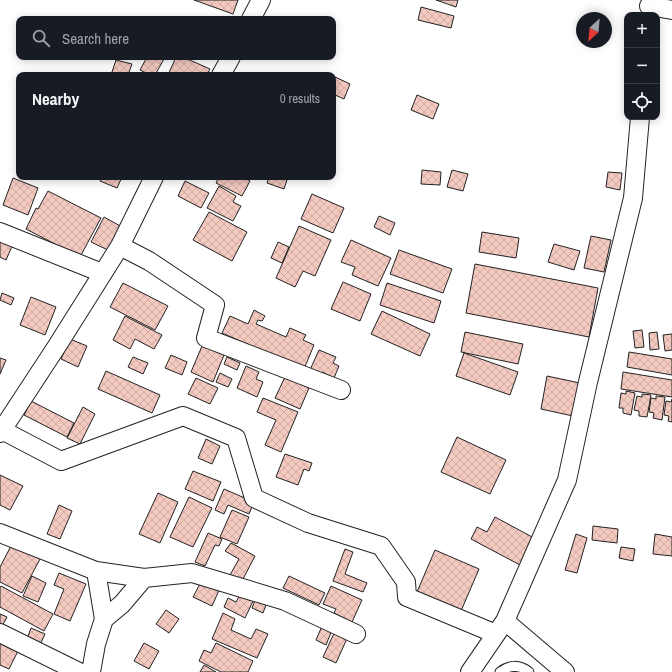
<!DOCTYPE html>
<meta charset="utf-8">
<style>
:root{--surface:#171b24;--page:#242831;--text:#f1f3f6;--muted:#9ea1a6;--line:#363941}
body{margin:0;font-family:"Archivo Narrow",sans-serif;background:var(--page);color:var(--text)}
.controls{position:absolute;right:12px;top:12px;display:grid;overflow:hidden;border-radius:8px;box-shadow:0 2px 10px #0003}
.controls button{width:36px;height:36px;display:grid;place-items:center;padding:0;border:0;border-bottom:1px solid var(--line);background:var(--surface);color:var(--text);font:20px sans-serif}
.compass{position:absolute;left:576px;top:12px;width:36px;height:36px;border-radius:50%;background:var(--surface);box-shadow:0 2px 10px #0003;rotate:206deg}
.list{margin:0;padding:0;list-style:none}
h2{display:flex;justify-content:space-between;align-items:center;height:52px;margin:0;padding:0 16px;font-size:17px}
h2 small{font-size:13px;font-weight:400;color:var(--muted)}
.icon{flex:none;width:22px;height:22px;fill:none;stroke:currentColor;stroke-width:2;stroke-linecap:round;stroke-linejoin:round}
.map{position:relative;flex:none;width:672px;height:672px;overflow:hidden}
.search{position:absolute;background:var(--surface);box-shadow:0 2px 10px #0003;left:16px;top:16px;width:320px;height:44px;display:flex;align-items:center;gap:10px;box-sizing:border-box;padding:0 14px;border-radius:8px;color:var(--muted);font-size:15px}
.panel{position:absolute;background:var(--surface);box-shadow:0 2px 10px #0003;left:16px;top:72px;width:320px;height:108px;border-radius:8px}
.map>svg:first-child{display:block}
.building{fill:url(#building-cross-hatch);stroke:#222}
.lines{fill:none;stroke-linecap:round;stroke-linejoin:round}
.lane-casing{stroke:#222;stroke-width:11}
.street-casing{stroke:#222;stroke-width:20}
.lane{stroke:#fff;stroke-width:9}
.street{stroke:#fff;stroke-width:18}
</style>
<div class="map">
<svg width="672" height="672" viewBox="0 0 672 672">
<defs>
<pattern id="building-cross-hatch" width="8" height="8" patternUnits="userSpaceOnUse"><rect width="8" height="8" fill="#f3c9c0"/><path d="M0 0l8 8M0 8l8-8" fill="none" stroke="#d0aca5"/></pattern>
</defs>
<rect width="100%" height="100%" fill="#fff"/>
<path class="building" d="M194,0H238L233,14Z
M436,0H458L456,7Z
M421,7L454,16L451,28L418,20Z
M147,57H159L164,59L155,75H150L140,70Z
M176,57H183L210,69L207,75H168Z
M116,60L132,64L128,75H111Z
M333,76L350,84L344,99L333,94Z
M417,95L439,104L433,119L411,110Z
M422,170L441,172L440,185L421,184Z
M452,170L468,174L463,191L447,187Z
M608,172L622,173L620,190L606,187Z
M101,177H122L117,188L100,181Z
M219,177H242L250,181L242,196L216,183Z
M269,177H288L284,189L267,183Z
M13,178L38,188L28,215L3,205Z
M185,181L209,193L201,208L178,196Z
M219,186L236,196L233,202L241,206L233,221L207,208Z
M48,191L101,218L80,257L26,229L36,208L38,209Z
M312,194L344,208L333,233L301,219Z
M209,212L247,232L232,261L193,240Z
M379,216L395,223L390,235L374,227Z
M104,217L122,227L110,251L91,242Z
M299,226L331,240L315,276L303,271L295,287L276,278Z
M482,232L519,238L516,258L479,252Z
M591,236L611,240L604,272L584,268Z
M0,238L13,244L6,260L0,257Z
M351,240L391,258L378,286L352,275L355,267L341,262Z
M278,242L289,247L282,263L271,258Z
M554,244L580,251L574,270L548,262Z
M399,250L452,269L443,293L390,274Z
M475,264L598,288L589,337L466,313Z
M343,282L371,294L360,321L331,309Z
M123,283L168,306L155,330L110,307Z
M387,283L441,301L434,323L380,305Z
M2,293L14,298L11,305L0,300Z
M31,297L56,307L45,335L20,325Z
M254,310L265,316L262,321L258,320L256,324L286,337L290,328L306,335L303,340L314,345L304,369L222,333L230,316L248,324Z
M382,311L430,334L420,356L371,334Z
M125,316L162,335L154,349L135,339L130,349L113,340Z
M642,330L644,347L635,348L633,331Z
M465,332L523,344L518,364L461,352Z
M657,332L659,349L650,350L649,333Z
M672,334V350L665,351L663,335Z
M70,339L87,346L78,367L61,359Z
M202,346L224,355L213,382L191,372Z
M319,350L336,357L333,363L339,366L334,378L322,372L320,376L309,372Z
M629,352L672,359V375L627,367Z
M464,353L518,372L510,395L456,376Z
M171,355L187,362L182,375L165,368Z
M133,357L148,363L143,374L128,367Z
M227,357L240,363L237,370L224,364Z
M0,358L6,360L0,374Z
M246,366L259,372L256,379L263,382L257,397L237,388Z
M106,371L160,395L152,413L98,389Z
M623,372L672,380V397L621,389Z
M220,373L232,379L228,387L216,382Z
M547,376L580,383L573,416L541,409Z
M285,377L309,388L300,409L275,398Z
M196,378L218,388L210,404L188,394Z
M626,391L635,393L631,415L623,413V408H619L621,393L626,394Z
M642,394L651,395L647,417L639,416V411L634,410L637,396L642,397Z
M656,396L665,397L662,420L653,418L654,413L649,412L651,398L656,399Z
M263,398L298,412L281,452L265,445L276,420L257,412Z
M672,399V422L668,421L669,416L664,415L666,401L671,402Z
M31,401L74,423L67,437L24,415Z
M83,407L95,414L80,444L67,438Z
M457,437L506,460L490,494L441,472Z
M206,439L220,446L212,464L198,458Z
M285,454L312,463L309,471L304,469L298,485L276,477Z
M193,471L221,482L213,501L185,489Z
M0,475L23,486L10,510L0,505Z
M224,489L254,502L249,514L228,505L224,514L215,510Z
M158,493L178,502L160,543L139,534Z
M189,497L212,508L193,547L170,537Z
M59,505L72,511L60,539L47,534Z
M232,510L249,517L237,544L220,537Z
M495,517L534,538L520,565L471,539L477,527L487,532Z
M593,526L618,529L617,543L592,540Z
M208,533L222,539L219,546L215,545L205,566L195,562Z
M576,534L587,538L577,573L565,570Z
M655,534L672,537V556L653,554Z
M231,543L255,556L242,581L230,575L239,559L225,551Z
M12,544L40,559L22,593L0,582V567Z
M621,547L635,549L633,561L619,558Z
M345,549L353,552L345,574L367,583L363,592L333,581Z
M435,550L479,569L461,611L417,592Z
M59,573L86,584L70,621L54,614L64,589L54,585Z
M32,576L46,583L38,602L23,596Z
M289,576L325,593L319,605L283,588Z
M202,580L220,588L212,606L193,597Z
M1,586L53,614L44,631L0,607V588Z
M331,586L362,600L352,622L334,613L336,609L323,604Z
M242,591L255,597L245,618L224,607L228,598L236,602Z
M257,595L268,600L263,613L252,608Z
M166,610L179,619L169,633L156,624Z
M223,613L235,619L231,630L251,639L256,629L268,634L257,658L212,639Z
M0,614L7,617L1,628L0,627Z
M322,626L332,630L326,645L316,640Z
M31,628L45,634L40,645L27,639Z
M336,629L349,634L336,663L323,657Z
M0,638L20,647L9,669L0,665Z
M144,643L159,651L149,669L134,661Z
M216,643L253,661L248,672H221L199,661L204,650L211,653Z
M204,665L216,672H200Z"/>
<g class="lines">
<g class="lane-casing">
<path id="lane" d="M500,672C509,665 519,664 529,672"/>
</g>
<g class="street-casing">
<path id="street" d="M649,6L672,10
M251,19L261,0
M221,75L231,57
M0,232L102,273
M120,246L149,261L215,305L206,338L341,390
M0,429L61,461L183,416L236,438L254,498L308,523L381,546L406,582L407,597L496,634
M0,433L57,346L120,246L154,177
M0,533L96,571L144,578L192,573L285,601L356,634
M104,619L122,604L144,578
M505,621L565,672
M0,633L79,672
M91,672L96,644L104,619L96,571
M470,672L505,621L567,480L588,382L633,198L640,117"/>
</g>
<use href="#lane" class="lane"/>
<use href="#street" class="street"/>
</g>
</svg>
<div class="controls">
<button>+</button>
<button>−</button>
<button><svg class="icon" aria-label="locate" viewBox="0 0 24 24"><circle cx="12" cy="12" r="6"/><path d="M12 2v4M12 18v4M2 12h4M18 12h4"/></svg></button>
</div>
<svg class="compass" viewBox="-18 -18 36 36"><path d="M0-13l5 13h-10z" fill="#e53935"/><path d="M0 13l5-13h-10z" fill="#9ea1a6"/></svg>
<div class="search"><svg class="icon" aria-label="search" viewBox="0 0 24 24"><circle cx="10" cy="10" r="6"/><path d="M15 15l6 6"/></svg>Search here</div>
<section class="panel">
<h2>Nearby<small>0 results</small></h2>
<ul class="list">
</ul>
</section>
</div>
